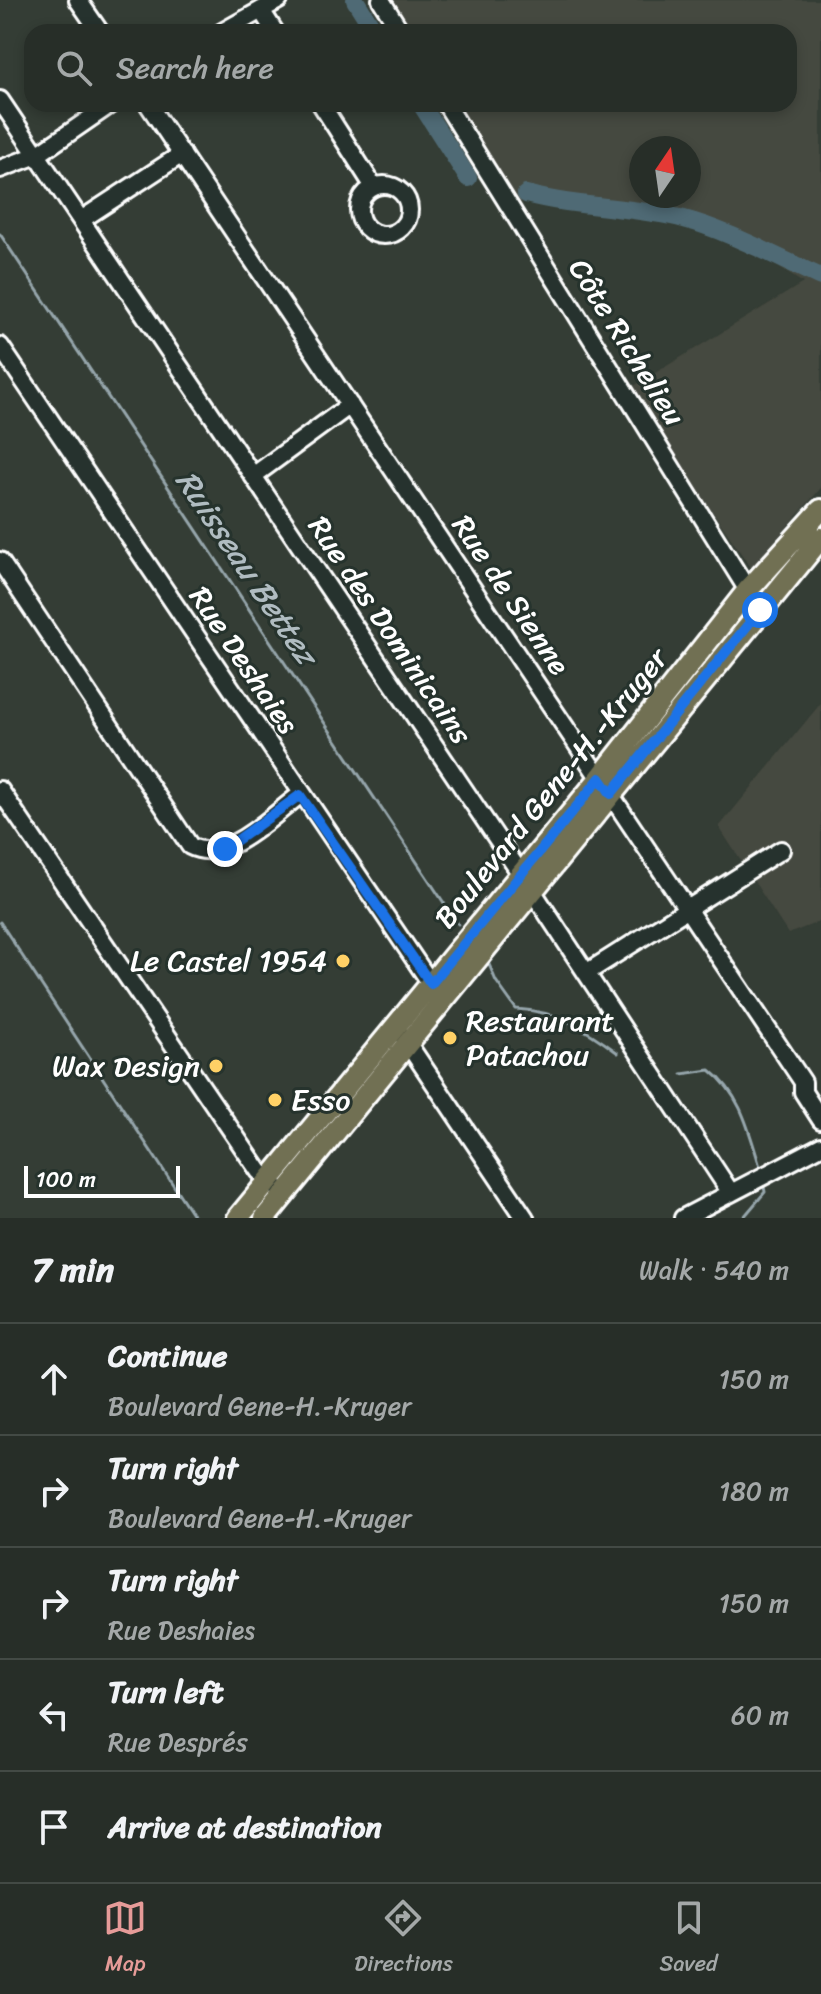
<!DOCTYPE html>
<meta charset="utf-8">
<style>
:root{--surface:#272e28;--page:#2f3630;--text:#f1f3f6;--muted:#a4a8a8;--line:#434a45;--accent:#e69b98}
body{margin:0;font-family:Sriracha,sans-serif;background:var(--page);color:var(--text)}
.compass{position:absolute;left:629px;top:136px;width:72px;height:72px;border-radius:50%;background:var(--surface);box-shadow:0 4px 12px #0003;rotate:13deg}
.scale{position:absolute;left:24px;bottom:20px;width:156px;box-sizing:border-box;padding-left:8px;border:4px solid #fff;border-top:0;font-size:22px;line-height:28px;white-space:nowrap;color:#fff;-webkit-text-stroke:6px #26332d;paint-order:stroke}
.stop{position:absolute;width:24px;height:24px;margin:-18px;border:6px solid #1a73e8;border-radius:50%;background:#fff}
.stop.end{background:#1a73e8;border-color:#fff;box-shadow:0 2px 8px #0008}
.list{margin:0;padding:0;list-style:none}
h2{display:flex;justify-content:space-between;align-items:center;height:104px;margin:0;padding:0 32px;font-size:34px}
h2 small{font-size:26px;font-weight:400;color:var(--muted)}
.list li{display:grid;grid-template-columns:52px 1fr auto;gap:24px;align-items:center;box-sizing:border-box;height:112px;padding:0 32px;border-top:2px solid var(--line)}
.list b{display:block;font-size:30px;white-space:nowrap}
.list p{margin:0;font-size:26px;white-space:nowrap;color:var(--muted)}
.list em{font-size:26px;font-style:normal;color:var(--muted)}
.icon{flex:none;width:44px;height:44px;fill:none;stroke:currentColor;stroke-width:2;stroke-linecap:round;stroke-linejoin:round}
.map{position:relative;flex:none;width:821px;height:1218px;overflow:hidden}
.search{position:absolute;background:var(--surface);box-shadow:0 4px 12px #0003;left:24px;right:24px;top:24px;height:88px;display:flex;align-items:center;gap:20px;box-sizing:border-box;padding:0 28px;border-radius:24px;color:var(--muted);font-size:30px}
.sheet{height:664px;background:var(--surface)}
nav{display:flex;justify-content:space-around;align-items:center;box-sizing:border-box;height:112px;border-top:2px solid var(--line);background:var(--surface);font-size:22px;color:var(--muted)}
nav a{display:grid;justify-items:center;gap:4px}
nav .on{color:var(--accent)}
.map>svg:first-child{display:block}
.built{fill:#45483f;fill-rule:evenodd}
.lines{fill:none;stroke-linecap:round;stroke-linejoin:round}
.stream{stroke:#96a6ac;stroke-width:3}
.river{stroke:#506b75;stroke-width:18}
.minor-casing{stroke:#fff;stroke-width:22}
.major-casing{stroke:#fff;stroke-width:26}
.minor{stroke:#26332d;stroke-width:16}
.major{stroke:#716f52;stroke-width:20}
.route{stroke:#1a73e8;stroke-width:10}
.poi-dot{fill:#ffd166;stroke:#26332d;stroke-width:3}
.labels{text-anchor:middle;stroke-width:6;stroke-linejoin:round;paint-order:stroke}
.street-label{font-size:30px;fill:#fff;stroke:#26332d}
.poi-label{font-size:30px;fill:#fff;stroke:#26332d;text-anchor:end}
.water-label{font-size:32px;font-style:italic;fill:#b0bcc1;stroke:#26332d}
</style>
<div class="map">
<svg width="821" height="1218" viewBox="0 0 821 1218">
<rect width="100%" height="100%" fill="#343d35"/>
<filter id="ink" filterUnits="userSpaceOnUse"><feTurbulence type="fractalNoise" baseFrequency=".0125" numOctaves="2"/><feDisplacementMap in="SourceGraphic" scale="16" xChannelSelector="R" yChannelSelector="G"/><feConvolveMatrix kernelMatrix="1 2 1 2 8 2 1 2 1" color-interpolation-filters="sRGB"/></filter>
<g filter="url(#ink)">
<path class="built" d="M386,0H821V488L751,568L629,389L803,283L724,232L513,201L449,104H789V32H405ZM641,148H689V196H641Z
M821,703V921L788,934L719,827Z"/>
<g class="lines">
<path class="stream" d="M0,234L458,924
M0,922L195,1218
M488,962L496,981L516,1009C557,1011 586,1029 618,1053
M682,1074L710,1070C742,1095 749,1132 761,1170
M743,1218L765,1192L763,1182"/>
<path class="river" d="M355,0L375,32
M421,104L468,178
M526,194C578,208 632,206 684,219C727,230 780,259 821,277"/>
<g class="minor-casing">
<path id="minor" d="M78,0L100,32
M381,0L401,32
M261,10L275,32
M222,32L279,0
M0,100L533,892L731,1193
M148,104L803,1082V1092L821,1120
M321,104L374,187
M446,104L760,610
M0,169L37,155L111,104
M359 210a25 25 0 1 1 50 0a25 25 0 1 1-50 0Z
M81,220L182,154
M0,346L436,991
M253,476L350,405
M0,561L190,846C227,865 272,815 300,795
M0,790L259,1171L277,1188
M586,973L781,850
M402,1035L525,1218
M683,1218L821,1146"/>
</g>
<g class="major-casing">
<path id="major" d="M238,1218L600,778L748,590L821,510
M265,1218L821,538"/>
</g>
<use href="#minor" class="minor"/>
<use href="#major" class="major"/>
</g>
</g>
<g class="lines" filter="url(#ink)">
<path class="route" d="M225,849L300,795L431,984L600,778L611,794L760,610"/>
</g>
<g class="poi-dot">
<circle cx="343" cy="961" r="8"/>
<circle cx="450" cy="1038" r="8"/>
<circle cx="216" cy="1066" r="8"/>
<circle cx="275" cy="1100" r="8"/>
</g>
<g class="labels">
<g class="street-label">
<text transform="translate(627 342) rotate(58)" y="10">Côte Richelieu</text>
<text transform="translate(511 595) rotate(56)" y="10">Rue de Sienne</text>
<text transform="translate(390 630) rotate(56)" y="10">Rue des Dominicains</text>
<text transform="translate(244 660) rotate(56)" y="10">Rue Deshaies</text>
<text transform="translate(551 788) rotate(-51)" y="10">Boulevard Gene-H.-Kruger</text>
</g>
<g class="poi-label">
<text x="327" y="971">Le Castel 1954</text>
<text x="466" y="1031" text-anchor="start">Restaurant<tspan x="466" dy="34">Patachou</tspan></text>
<text x="200" y="1076">Wax Design</text>
<text x="291" y="1110" text-anchor="start">Esso</text>
</g>
<g class="water-label">
<text transform="translate(247 567) rotate(56)" y="11">Ruisseau Bettez</text>
</g>
</g>
</svg>
<svg class="compass" viewBox="-18 -18 36 36"><path d="M0-13l5 13h-10z" fill="#e53935"/><path d="M0 13l5-13h-10z" fill="#a4a8a8"/></svg>
<div class="scale">100 m</div>
<div class="stop" style="left:760px;top:610px"></div>
<div class="stop end" style="left:225px;top:849px"></div>
<div class="search"><svg class="icon" aria-label="search" viewBox="0 0 24 24"><circle cx="10" cy="10" r="6"/><path d="M15 15l6 6"/></svg>Search here</div>
</div>
<section class="sheet">
<h2>7 min<small>Walk · 540 m</small></h2>
<ul class="list">
<li><svg class="icon" aria-label="ahead" viewBox="0 0 24 24"><path d="M12 20V5M6 11l6-6 6 6"/></svg><div><b>Continue</b><p>Boulevard Gene-H.-Kruger</p></div><em>150 m</em></li>
<li><svg class="icon" aria-label="right" viewBox="0 0 24 24"><path d="M7 20v-9h11M14 6l5 5-5 5"/></svg><div><b>Turn right</b><p>Boulevard Gene-H.-Kruger</p></div><em>180 m</em></li>
<li><svg class="icon" aria-label="right" viewBox="0 0 24 24"><path d="M7 20v-9h11M14 6l5 5-5 5"/></svg><div><b>Turn right</b><p>Rue Deshaies</p></div><em>150 m</em></li>
<li><svg class="icon" aria-label="left" viewBox="0 0 24 24"><path d="M17 20v-9H6M10 6l-5 5 5 5"/></svg><div><b>Turn left</b><p>Rue Després</p></div><em>60 m</em></li>
<li><svg class="icon" aria-label="arrive" viewBox="0 0 24 24"><path d="M6 21V4h12l-3 4 3 4H6"/></svg><div><b>Arrive at destination</b></div></li>
</ul>
</section>
<nav>
<a class="on"><svg class="icon" aria-label="map" viewBox="0 0 24 24"><path d="M3 6l6-2 6 2 6-2v14l-6 2-6-2-6 2zM9 4v14M15 6v14"/></svg>Map</a>
<a><svg class="icon" aria-label="directions" viewBox="0 0 24 24"><path d="M12 3l9 9-9 9-9-9zM9 14v-3h6M13 9l2 2-2 2"/></svg>Directions</a>
<a><svg class="icon" aria-label="saved" viewBox="0 0 24 24"><path d="M7 4h10v16l-5-4-5 4z"/></svg>Saved</a>
</nav>
